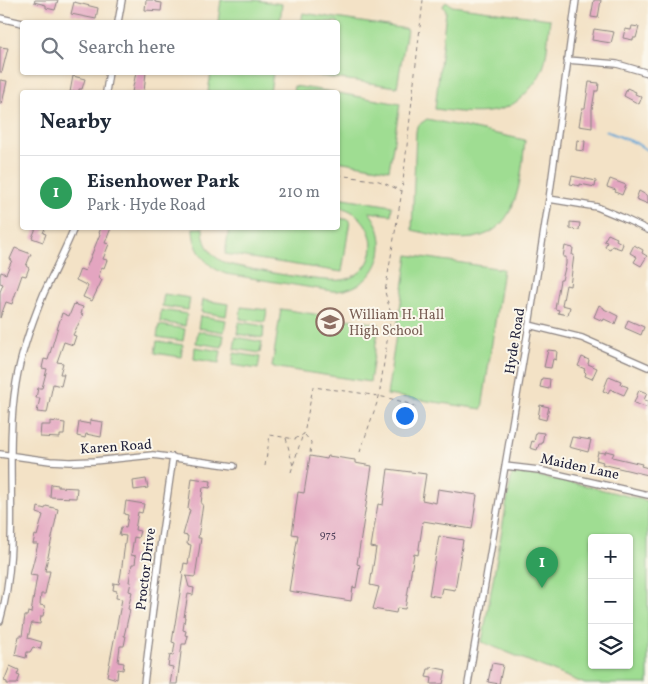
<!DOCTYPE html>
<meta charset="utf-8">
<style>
:root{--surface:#fff;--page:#f2f2f3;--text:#1f2937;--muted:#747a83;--line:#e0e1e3;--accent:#b5179e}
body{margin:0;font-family:Vollkorn,serif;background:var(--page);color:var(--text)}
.controls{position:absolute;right:15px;bottom:15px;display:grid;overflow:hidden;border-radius:5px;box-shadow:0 1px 4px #0004}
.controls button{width:45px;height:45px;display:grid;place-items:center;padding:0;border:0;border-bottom:1px solid var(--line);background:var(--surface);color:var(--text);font:25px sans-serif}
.you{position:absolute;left:404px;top:415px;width:18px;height:18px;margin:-12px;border:4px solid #fff;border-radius:50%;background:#1a73e8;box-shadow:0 0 0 8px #1a73e833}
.badge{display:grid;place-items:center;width:32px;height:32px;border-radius:50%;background:var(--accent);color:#fff;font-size:16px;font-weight:700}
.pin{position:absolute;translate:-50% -41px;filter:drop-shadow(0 1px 2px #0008)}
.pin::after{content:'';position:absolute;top:26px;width:18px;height:15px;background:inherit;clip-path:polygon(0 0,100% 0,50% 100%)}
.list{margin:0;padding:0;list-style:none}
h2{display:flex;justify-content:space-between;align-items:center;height:65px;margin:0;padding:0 20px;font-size:21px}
h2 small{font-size:16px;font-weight:400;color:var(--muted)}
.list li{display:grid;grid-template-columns:32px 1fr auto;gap:15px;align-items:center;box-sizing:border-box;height:75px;padding:0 20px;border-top:1px solid var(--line)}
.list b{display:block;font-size:19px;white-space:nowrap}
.list p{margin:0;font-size:16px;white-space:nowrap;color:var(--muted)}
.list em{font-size:16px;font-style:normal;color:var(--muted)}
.icon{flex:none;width:28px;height:28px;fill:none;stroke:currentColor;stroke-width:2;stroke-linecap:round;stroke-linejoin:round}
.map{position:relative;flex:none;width:648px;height:684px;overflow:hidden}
.search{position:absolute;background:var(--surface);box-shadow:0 1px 4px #0004;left:20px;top:20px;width:320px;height:55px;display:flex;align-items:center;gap:12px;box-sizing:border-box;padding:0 18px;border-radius:5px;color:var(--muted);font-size:19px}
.panel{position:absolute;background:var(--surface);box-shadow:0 1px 4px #0004;left:20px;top:90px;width:320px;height:140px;border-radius:5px}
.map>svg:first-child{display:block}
.park{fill:#9fdd92;stroke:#608066;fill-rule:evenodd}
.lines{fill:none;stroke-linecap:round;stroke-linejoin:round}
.stream{stroke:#61a4d5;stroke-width:2}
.building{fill:#e3a5c0}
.street-casing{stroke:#8a8280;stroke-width:8}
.path{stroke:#8a8280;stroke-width:1;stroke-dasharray:4 4;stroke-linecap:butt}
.street{stroke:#fff;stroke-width:5.5}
.labels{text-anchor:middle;stroke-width:4;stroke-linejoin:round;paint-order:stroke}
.number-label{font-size:11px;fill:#52435c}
.education-label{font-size:14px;fill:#785e54;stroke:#fbf7ec;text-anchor:start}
.street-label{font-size:14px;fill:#22223b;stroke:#fbf7ec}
</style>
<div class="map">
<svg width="648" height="684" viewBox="0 0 648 684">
<rect width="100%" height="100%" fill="#fbf7ec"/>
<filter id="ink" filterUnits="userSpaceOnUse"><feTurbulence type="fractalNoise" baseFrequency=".02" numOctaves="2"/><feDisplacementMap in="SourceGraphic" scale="10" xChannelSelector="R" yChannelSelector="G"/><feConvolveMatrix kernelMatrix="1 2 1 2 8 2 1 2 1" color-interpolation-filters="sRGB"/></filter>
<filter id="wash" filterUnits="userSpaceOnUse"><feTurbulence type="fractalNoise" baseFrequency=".0096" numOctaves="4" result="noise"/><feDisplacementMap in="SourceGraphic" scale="20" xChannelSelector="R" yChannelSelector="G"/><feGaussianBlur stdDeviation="1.12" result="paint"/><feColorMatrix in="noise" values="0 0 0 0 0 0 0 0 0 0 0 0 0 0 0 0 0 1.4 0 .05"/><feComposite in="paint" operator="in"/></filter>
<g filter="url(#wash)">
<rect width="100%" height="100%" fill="#f3e2c6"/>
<path class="park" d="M221,0H255L282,4L280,22H218Z
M448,2L452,6L550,19C548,34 548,50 544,65C541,75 535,83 528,91C504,120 467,113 435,109L446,11L443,6L445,3Z
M303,13L407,29L397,87L300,73L338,72V22H301Z
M211,73H273L270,92H208Z
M294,86L334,92H293Z
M338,93L400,104L389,170L338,161Z
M427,119L525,140C521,177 519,231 473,238C453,241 431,234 412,230L416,132L417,126Z
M338,197L392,206L391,215L369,212C396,245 375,292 332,291L226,274C206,267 193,249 193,228H203C203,245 212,258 228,264C249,269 330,285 347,279C386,266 376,213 338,207Z
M338,218L350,220L342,272L225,254L229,228H338Z
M408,255L503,269L482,409L387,395Z
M164,294L190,298L188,310L162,306Z
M203,300L228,304L226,316L201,312Z
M241,307L267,310L265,322L240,319Z
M281,309L379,324L370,382L272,367Z
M161,310L187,314L185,326L160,322Z
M200,316L226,320L224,332L198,328Z
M239,322L264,326L263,338L237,334Z
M159,325L185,329L183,341L157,337Z
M198,331L224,335L222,347L196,343Z
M236,337L262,342L260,353L234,349Z
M157,341L183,345L181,357L155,353Z
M195,347L221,351L219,363L194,359Z
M234,353L260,357L258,369L232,365Z
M516,472L579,484L648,501V684H585L482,642L512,473ZM592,538H629V665H592Z"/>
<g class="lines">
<path class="stream" d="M606,131L636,143L648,151"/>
</g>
<g id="blocks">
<path class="building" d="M35,0H58L55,10L46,8V5L34,2Z
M146,0H155V2L162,3L161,11L145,10Z
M594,0H601L598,18L591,17Z
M74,2L98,8L96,19L71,14Z
M632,26L639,27L636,38H633V40L623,38L625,29L631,30Z
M594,29L614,32L611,43L592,40Z
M0,47L8,48L2,72H0Z
M136,72H146L144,92H132Z
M73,76L85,79L82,89H79V92H70Z
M0,80L7,81L2,104H0Z
M589,82L599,83L598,91H595L592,109V128L579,126L582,108H585Z
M627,88L636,92L635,94L642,97L639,104L624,96Z
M577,140L585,141L584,151L576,150Z
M572,176L596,181L595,187L580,184V186L570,184Z
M610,179L626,185L622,195L615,192L616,190L607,187Z
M639,191L648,196V204L636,199Z
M570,222L580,223L579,230L570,229Z
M36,228H45L43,233L46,234L43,242L32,238Z
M101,228H111L105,243L109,244L103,259L107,260L104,268L102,267L98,278L102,280L92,301L83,297L88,286L76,280L80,269L85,271L100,234L99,233Z
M608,234L617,238L616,240L623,244L621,249L612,246L610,249L605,247L607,242L604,241Z
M634,245L643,250L642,253L647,256L641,266L634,262L637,257L630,253Z
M565,246L573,248L572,255H574L570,286L566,285L562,305L570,307L568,315L558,313L559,310L555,309L560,280H562L566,264V257H563Z
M15,248L31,254L26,266L29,268L26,276L22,275L12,304L6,302L0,318V292L3,284L0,283V276L1,272L6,274L12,260L10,259Z
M74,304L83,307L81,314L83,315L73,335L76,336L73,345L64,342L57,362L63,363L60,374H64L61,386L53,384L47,413L37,412L40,398H36L38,388H42L47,369L42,368L44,359L48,360L62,313L69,316Z
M599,305L604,308V309L618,316L615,324L604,319L603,321L594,317Z
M628,320L644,327L641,335L625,328Z
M548,350L557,351L556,360L553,359L551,368L544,367Z
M582,357L589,360L588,364L597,368L592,379L585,376L586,373L584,371L585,369L578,366Z
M609,376L621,381L620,384L628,387L624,395L610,389L608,393L603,391Z
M542,378L550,379L549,389L540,387Z
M639,390L647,393L644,400L648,401V408L634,403Z
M540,405L549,407L546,420L538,418Z
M90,420L103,422L101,437L86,434L85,438L77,436L79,422L90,424Z
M50,421L65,423L64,435H60V438L40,437L41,425H50Z
M536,432L544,433L542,444H539L537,450L530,448L532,441L534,442Z
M572,437L591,440L588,452L569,447Z
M606,451L614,453L612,457L642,464L641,466L648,468V475L602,464L603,462L596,460L598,452L605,453Z
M310,456L327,459L328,456L355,460V463L372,466L357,564L360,565L356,588L353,587L351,601L289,591L298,535L292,534L298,492L304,493Z
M388,469L426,474L422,500L436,503L438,489L477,495L472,529L423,521L418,555L414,554L405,609L397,608L396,613L373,609L379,587L370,585L376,548L371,547L378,504L383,505Z
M192,478L211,481L210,488L203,487L201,504H203L198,538H201L195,577L186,576L189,587L194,588L193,595L188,594L184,617H185L183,630L186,631L185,635L188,636L186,644H182L177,684H170L173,667L168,666L170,655L173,656L175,643L172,642L183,575H182L184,563L188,564L191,545L187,544L188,536L183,535L190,510L188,509Z
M146,479L148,488L134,490L133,481Z
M51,484L58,485V487L77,488L76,498L50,497Z
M126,501L144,504L142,513L138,512L135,530L140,531L138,538L134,537L131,555L136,556L135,564H132L129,582H131L129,591L132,592L128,609L130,610L124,636H126L124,646H120L118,662L124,663L123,670L118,669L117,679L107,676L122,599L116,598L117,591L113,590L114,583L119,584L121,573L126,536L119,535L121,527L126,528L128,515L124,514Z
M46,506L58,509L45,571H50L45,594H41L40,605L45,606L43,616H41L40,624L32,623L31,625L28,638L42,642L40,649L33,647L30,652H27L26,658L15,655L19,636H22L25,616H27L28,612L31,613L37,576L30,575L38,544H33L35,535L37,536L43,515L37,513L38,507L45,509Z
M439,536L463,540L455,590L442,588L440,597L429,595Z
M492,663L503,665L499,684L488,682Z
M10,666L19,670L17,675L20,676L17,684H7V682L4,681Z
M431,667L446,670L443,684H431L432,678L426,677L428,669H431Z"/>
</g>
</g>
<g filter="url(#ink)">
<use href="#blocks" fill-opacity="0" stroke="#8a8280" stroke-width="1"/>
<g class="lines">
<g class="street-casing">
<path id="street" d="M0,18L22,23
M118,22L122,0
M567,60L617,64L648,73
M106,92L109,72
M549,199L597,207L621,217L648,230
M529,325L582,338L648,367
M0,454L50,461L70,462L94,461L153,455L234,466
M505,466L539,470L648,495
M0,621C22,544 3,462 16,383C21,352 32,322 44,293C54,271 65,250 74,228
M144,684L161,540L173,457
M468,684L529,325L549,199L576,0"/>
</g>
<path class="path" d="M338,175L379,181L402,191
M305,435L311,442L310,455
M286,438L293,466
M360,452L379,397L391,314L385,292L402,191L423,0
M265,466L270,435L295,439L304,434L313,387C342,391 391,395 416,407
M291,472L302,437"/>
<use href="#street" class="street"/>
</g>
</g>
<defs>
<g id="school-ring" transform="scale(1.4375)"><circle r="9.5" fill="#fbf7ec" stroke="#8d6e63" stroke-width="1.5"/><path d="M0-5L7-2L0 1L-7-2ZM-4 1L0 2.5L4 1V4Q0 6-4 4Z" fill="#8d6e63"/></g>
</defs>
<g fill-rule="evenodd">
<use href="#school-ring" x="330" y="322"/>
</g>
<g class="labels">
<g class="number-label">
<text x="328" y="538">975</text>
</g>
<g class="education-label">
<text x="349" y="319">William H. Hall<tspan x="349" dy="16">High School</tspan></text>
</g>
<g class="street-label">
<text transform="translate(514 341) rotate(-81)" y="5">Hyde Road</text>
<text transform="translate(116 446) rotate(-4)" y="5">Karen Road</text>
<text transform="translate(580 466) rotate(12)" y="5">Maiden Lane</text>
<text transform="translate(145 569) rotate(-83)" y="5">Proctor Drive</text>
</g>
</g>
</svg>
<div class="controls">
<button>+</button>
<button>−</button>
<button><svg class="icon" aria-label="layers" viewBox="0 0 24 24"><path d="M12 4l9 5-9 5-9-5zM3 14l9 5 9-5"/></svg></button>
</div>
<div class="you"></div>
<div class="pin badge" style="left:542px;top:588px;background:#2e9e5b">1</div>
<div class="search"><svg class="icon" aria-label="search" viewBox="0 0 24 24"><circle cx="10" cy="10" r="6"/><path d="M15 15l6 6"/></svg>Search here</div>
<section class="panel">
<h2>Nearby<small></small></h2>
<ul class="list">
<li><span class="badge" style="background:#2e9e5b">1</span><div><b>Eisenhower Park</b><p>Park · Hyde Road</p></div><em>210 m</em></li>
</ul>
</section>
</div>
